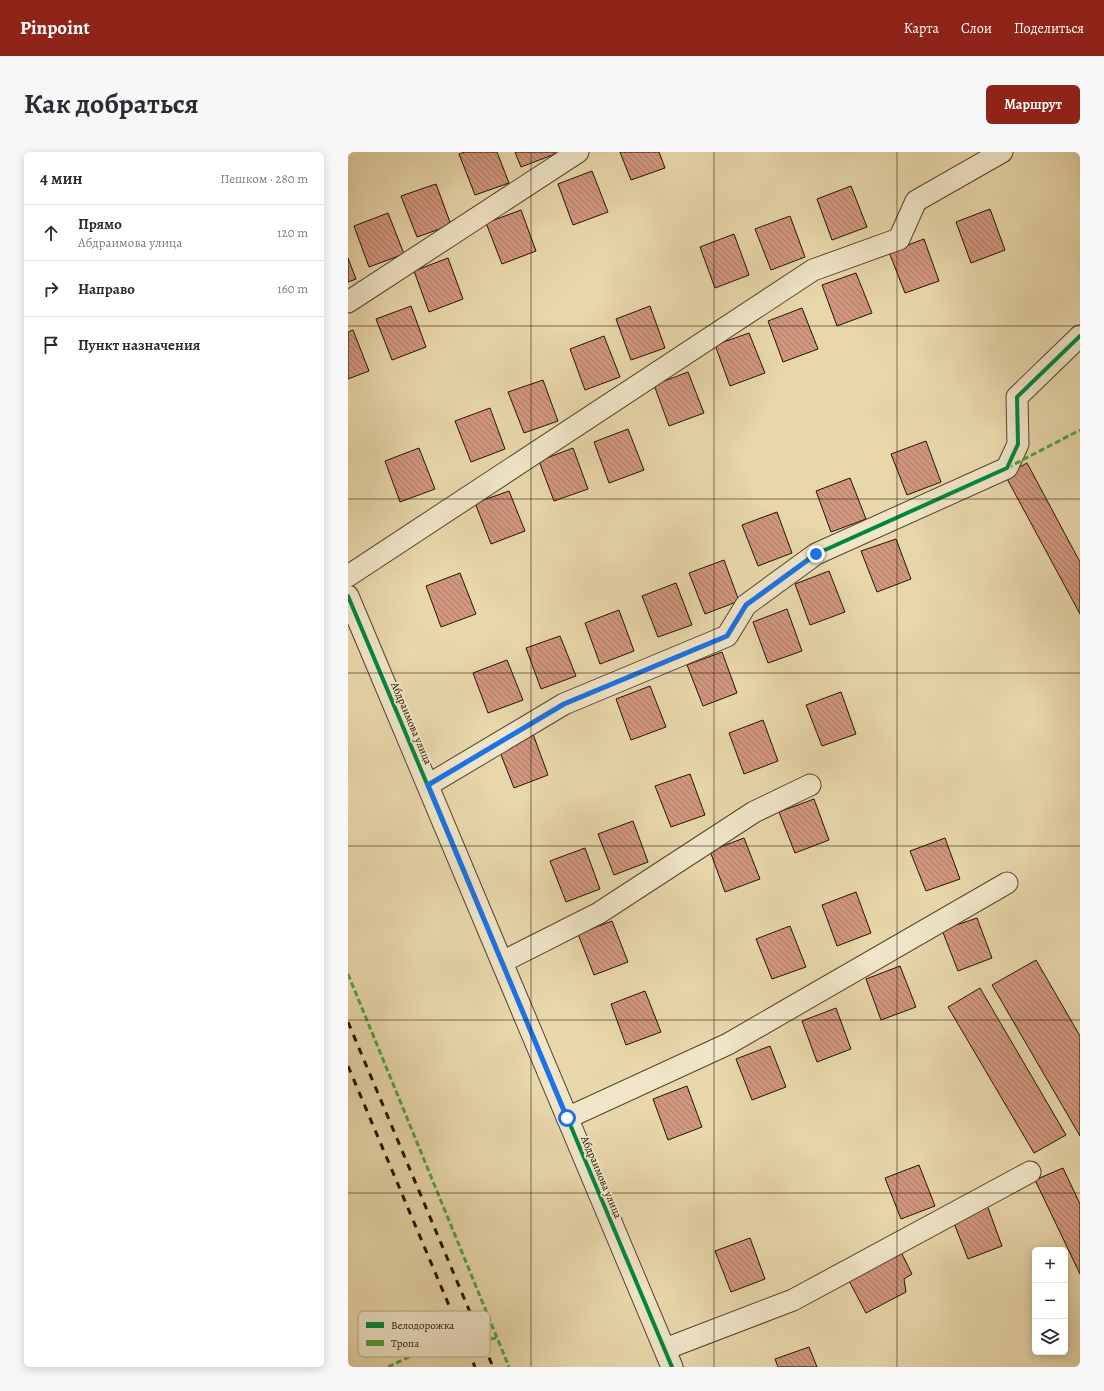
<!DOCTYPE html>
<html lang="ru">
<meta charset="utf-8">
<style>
:root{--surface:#fff;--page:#f7f7f7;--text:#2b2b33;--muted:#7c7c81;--line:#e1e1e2;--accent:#8f2418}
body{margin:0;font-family:Alegreya,serif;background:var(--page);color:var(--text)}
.controls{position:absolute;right:12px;bottom:12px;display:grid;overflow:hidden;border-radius:6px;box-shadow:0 2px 10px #0003}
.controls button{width:36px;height:36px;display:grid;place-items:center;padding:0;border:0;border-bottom:1px solid var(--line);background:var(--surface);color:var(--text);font:20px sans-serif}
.stop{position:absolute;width:12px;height:12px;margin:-9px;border:3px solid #1a73e8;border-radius:50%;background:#fff}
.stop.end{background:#1a73e8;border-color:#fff;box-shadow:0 1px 4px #0008}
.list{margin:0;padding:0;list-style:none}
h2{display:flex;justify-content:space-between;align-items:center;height:52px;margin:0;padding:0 16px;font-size:17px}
h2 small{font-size:13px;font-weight:400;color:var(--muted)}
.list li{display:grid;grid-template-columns:26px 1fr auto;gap:12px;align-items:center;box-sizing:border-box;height:56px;padding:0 16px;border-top:1px solid var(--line)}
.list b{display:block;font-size:15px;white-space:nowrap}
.list p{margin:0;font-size:13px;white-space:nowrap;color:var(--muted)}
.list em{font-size:13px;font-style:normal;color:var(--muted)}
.icon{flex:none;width:22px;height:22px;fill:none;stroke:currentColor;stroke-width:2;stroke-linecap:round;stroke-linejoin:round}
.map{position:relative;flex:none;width:732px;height:1215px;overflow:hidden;border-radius:6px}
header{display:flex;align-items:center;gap:24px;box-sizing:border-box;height:56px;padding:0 20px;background:var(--accent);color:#fff}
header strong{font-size:19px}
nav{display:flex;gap:22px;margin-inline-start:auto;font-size:14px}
.intro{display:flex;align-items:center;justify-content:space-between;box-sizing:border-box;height:96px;padding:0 24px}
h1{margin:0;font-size:28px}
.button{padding:10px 18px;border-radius:6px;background:var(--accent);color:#fff;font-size:14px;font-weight:700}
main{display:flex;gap:24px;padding:0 24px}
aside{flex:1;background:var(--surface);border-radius:6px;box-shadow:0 2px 10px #0003}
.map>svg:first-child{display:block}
.building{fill:url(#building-back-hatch);stroke:#231300}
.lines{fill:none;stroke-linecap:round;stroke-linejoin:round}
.minor-casing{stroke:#54442b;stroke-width:23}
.minor{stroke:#f0e5c8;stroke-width:21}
.rail{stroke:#231300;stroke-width:3;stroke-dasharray:7 7;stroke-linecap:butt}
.quiet{stroke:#50a03c;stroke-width:3;stroke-dasharray:6 3;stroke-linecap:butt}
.cycleway-casing{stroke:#f0e5c8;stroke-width:6}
.cycleway{stroke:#00873e;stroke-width:4}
.route{stroke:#1a73e8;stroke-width:5}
.grid{fill:none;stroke:#231300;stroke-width:1;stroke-opacity:0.55}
.labels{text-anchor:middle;stroke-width:4;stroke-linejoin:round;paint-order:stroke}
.street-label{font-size:11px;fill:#231300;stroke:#f0e5c8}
.key{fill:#f0e5c8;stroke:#b2a68c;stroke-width:1}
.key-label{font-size:11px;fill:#231300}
</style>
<header>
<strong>Pinpoint</strong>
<nav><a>Карта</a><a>Слои</a><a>Поделиться</a></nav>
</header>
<div class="intro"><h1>Как добраться</h1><a class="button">Маршрут</a></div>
<main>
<aside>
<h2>4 мин<small>Пешком · 280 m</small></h2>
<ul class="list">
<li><svg class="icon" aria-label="ahead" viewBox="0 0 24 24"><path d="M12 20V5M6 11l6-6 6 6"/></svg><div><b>Прямо</b><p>Абдраимова улица</p></div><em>120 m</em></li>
<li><svg class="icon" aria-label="right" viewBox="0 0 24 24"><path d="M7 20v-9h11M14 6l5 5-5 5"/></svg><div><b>Направо</b></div><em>160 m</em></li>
<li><svg class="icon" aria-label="arrive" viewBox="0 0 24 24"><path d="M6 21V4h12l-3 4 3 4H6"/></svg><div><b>Пункт назначения</b></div></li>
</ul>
</aside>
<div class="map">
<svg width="732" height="1215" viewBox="0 0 732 1215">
<defs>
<pattern id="building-back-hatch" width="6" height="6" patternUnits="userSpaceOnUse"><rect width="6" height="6" fill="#d2977f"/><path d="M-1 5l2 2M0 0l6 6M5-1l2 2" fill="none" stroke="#aa7a66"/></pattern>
</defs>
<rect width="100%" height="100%" fill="#e8d7ab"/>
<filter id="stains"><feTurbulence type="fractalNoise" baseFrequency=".005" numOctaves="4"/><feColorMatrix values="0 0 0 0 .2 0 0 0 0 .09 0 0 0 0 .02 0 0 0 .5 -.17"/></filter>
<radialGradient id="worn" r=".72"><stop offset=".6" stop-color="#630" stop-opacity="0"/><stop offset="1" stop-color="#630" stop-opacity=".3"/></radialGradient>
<path class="building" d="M117,0H149L161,31L127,43L111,2Z
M167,0H207V2L173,15Z
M272,0H311L317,16L283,28Z
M244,19L260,60L225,73L210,32Z
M88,32L103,73L69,85L53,44Z
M503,34L519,75L484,88L469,47Z
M642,57L657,98L623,111L608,70Z
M173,58L188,99L154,112L138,71Z
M40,61L56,102L21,115L6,74Z
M442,64L457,105L423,118L407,77Z
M386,82L401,123L367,136L352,95Z
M576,87L591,129L557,141L541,100Z
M0,106L8,127L0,130Z
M100,106L115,147L81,160L66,119Z
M508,121L524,161L489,174L474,133Z
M63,154L78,195L44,208L28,167Z
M302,154L317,196L283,208L268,167Z
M454,156L470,197L435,210L420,169Z
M5,178L21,219L0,227V180Z
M401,181L417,221L382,234L367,193Z
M256,184L272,225L237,238L222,197Z
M340,220L356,261L321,274L306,233Z
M195,228L210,269L176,281L160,240Z
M142,256L157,297L123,310L107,269Z
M280,277L296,318L261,331L246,290Z
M578,289L593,330L559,343L543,302Z
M71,296L87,337L52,350L37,309Z
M225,296L240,337L206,349L191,309Z
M679,311L732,410V462L657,323Z
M502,326L518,367L483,380L468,339Z
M161,339L177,379L143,392L127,351Z
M429,360L444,401L410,414L394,373Z
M548,387L563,427L529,440L513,399Z
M376,408L391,449L357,462L341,421Z
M481,419L497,460L462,473L447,432Z
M112,421L128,462L93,475L78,434Z
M328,431L344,473L310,485L294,444Z
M439,457L454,499L420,511L405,470Z
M271,458L286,499L252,512L237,471Z
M212,484L228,524L193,537L178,496Z
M374,500L389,541L355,554L339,513Z
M159,508L175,548L140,561L125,521Z
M302,534L318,575L283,588L268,547Z
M493,540L508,582L474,594L458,553Z
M415,568L430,609L396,622L381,581Z
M185,582L200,623L166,636L150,595Z
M342,622L357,663L323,675L307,634Z
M466,647L481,688L447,701L431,660Z
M285,669L300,710L266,723L250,682Z
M396,686L412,727L377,740L362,699Z
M597,686L612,727L578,739L562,699Z
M237,696L252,737L218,750L202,709Z
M508,740L523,781L489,794L474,753Z
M629,766L644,806L610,819L594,778Z
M264,769L280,810L246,823L230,782Z
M442,774L458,815L424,827L408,787Z
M688,808L732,884V984L644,833Z
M552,814L568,855L533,868L518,827Z
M632,836L718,983L686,1001L600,855Z
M297,839L313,880L278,893L263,852Z
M488,856L503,897L469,910L454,869Z
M422,894L438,935L404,948L388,907Z
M339,934L354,975L320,988L305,947Z
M571,1013L587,1054L553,1067L537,1026Z
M715,1016L732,1052V1122L687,1028Z
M639,1053L654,1094L620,1107L604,1066Z
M402,1086L417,1127L383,1140L367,1099Z
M552,1098L564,1122L556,1127L558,1140L518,1161L499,1125Z
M461,1195L469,1215H430L427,1207Z"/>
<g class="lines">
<g class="minor-casing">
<path id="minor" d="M0,150L230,0
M0,424L465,118L551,87L568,49L654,0
M0,444L324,1215
M80,633L216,552L379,484L398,453L468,402L659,316L670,292L669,245L732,184
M154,810L251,761L406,660L462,633
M219,966L380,892L659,731
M317,1197L445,1148L682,1020"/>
</g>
<use href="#minor" class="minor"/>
<path class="rail" d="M0,870L145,1215
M0,914L127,1215"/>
<path class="quiet" d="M659,316L732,278
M0,822L161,1215
M40,1215L80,1196L148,1186"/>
<g class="cycleway-casing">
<path id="cycleway" d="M0,444L324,1215
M80,633L216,552L379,484L398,453L468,402L659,316L670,292L669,245L732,184"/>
</g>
<use href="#cycleway" class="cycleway"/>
</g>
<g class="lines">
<path class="route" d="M219,966L80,633L216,552L379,484L398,453L468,402"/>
</g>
<path class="grid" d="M183,0V1215M366,0V1215M549,0V1215M0,174H732M0,347H732M0,521H732M0,694H732M0,868H732M0,1041H732"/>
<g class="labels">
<g class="street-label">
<text transform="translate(64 571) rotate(67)" y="4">Абдраимова улица</text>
<text transform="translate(254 1025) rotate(67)" y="4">Абдраимова улица</text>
</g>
</g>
<rect x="10" y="1159" width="132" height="46" rx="6" class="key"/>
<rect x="18" y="1170" width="18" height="6" fill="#00873e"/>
<rect x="18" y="1188" width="18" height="6" fill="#50a03c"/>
<g class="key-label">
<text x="43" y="1177">Велодорожка</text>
<text x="43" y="1195">Тропа</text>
</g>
<rect width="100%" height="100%" filter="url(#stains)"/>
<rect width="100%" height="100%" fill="url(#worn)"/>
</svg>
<div class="controls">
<button>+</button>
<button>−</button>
<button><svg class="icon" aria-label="layers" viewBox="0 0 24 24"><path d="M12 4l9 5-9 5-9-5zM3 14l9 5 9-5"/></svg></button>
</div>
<div class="stop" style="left:219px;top:966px"></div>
<div class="stop end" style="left:468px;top:402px"></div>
</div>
</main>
